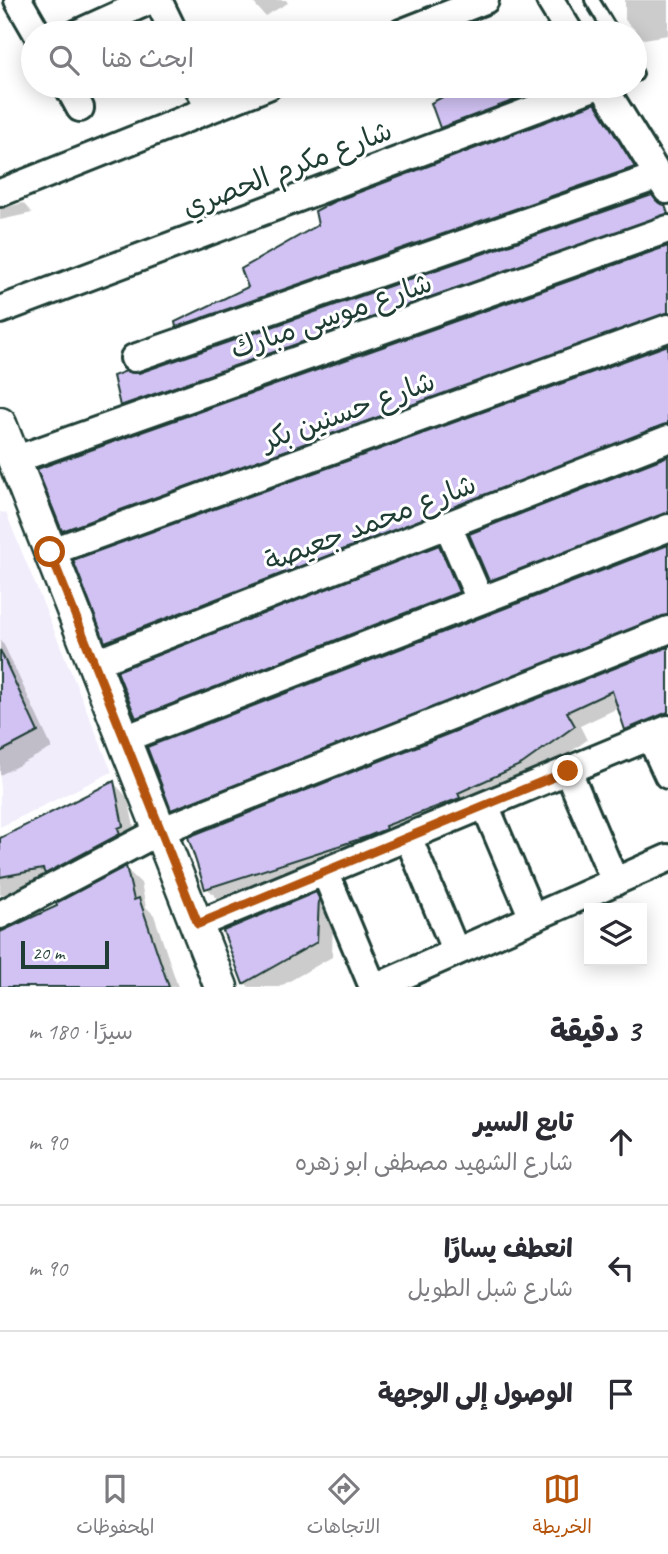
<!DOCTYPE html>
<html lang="ar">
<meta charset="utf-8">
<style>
:root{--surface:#fff;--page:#f2f2f3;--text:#2b2b33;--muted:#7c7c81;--line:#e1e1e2;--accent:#b45309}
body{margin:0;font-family:Caveat,"Playpen Sans Arabic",sans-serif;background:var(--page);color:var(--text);direction:rtl}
.controls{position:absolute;right:21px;bottom:21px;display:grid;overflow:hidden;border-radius:0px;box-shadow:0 4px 18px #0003}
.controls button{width:63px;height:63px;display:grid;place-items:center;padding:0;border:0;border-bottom:2px solid var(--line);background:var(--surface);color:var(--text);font:35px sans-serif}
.scale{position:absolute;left:21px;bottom:18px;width:88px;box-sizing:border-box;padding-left:7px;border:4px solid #1f3d34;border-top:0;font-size:19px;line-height:24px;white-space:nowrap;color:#1f3d34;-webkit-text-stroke:5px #fff;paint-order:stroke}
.stop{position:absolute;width:21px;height:21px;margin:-16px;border:5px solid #b45309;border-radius:50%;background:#fff}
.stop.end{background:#b45309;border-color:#fff;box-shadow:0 2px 7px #0008}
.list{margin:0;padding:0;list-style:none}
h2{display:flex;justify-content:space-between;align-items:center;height:91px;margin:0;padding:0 28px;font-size:30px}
h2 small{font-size:23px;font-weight:400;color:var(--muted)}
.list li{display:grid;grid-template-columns:46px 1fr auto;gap:21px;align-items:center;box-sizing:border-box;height:126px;padding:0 28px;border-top:2px solid var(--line)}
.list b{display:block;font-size:26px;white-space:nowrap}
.list p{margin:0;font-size:23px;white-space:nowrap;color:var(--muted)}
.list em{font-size:23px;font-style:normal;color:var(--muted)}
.icon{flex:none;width:38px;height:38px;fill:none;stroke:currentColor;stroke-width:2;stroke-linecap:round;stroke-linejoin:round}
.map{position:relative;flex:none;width:668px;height:987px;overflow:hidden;direction:ltr}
.search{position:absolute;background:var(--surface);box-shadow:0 4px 18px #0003;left:21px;right:21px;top:21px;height:77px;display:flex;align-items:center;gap:18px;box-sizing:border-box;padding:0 24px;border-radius:38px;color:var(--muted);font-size:26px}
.sheet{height:469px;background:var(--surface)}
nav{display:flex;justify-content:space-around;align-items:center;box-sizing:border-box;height:98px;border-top:2px solid var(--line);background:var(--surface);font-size:19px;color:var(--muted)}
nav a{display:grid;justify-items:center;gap:4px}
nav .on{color:var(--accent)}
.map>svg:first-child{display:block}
.built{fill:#f1edfb}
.shadow{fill:#0003}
.building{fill:#d1c2f3;stroke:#1f3d34;stroke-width:2}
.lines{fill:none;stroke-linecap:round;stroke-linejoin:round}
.service-casing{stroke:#1f3d34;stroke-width:18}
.minor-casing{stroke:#1f3d34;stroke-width:32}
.tertiary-casing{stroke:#1f3d34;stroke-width:37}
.service{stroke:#fff;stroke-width:12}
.minor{stroke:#fff;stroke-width:26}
.tertiary{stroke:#fff;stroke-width:32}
.route{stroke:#b45309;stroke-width:9}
.labels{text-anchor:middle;stroke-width:6;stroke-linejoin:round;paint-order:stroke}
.street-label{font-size:28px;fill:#1f3d34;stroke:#fff}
</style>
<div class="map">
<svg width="668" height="987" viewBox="0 0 668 987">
<rect width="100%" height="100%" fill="#fff"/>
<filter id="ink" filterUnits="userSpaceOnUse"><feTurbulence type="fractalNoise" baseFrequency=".0143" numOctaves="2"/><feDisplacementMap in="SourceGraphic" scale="14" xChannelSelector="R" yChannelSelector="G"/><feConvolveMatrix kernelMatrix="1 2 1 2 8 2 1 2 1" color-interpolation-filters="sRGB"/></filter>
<g filter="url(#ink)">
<path class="built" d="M0,512L6,513L112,772L0,827Z"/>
<path class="shadow" d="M251,0H286L288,3L265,16Z
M625,0H668V35L644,39L625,20Z
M466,86H577L452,138L441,127L433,104Z
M596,107L611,122L648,182L193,340L178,326Z
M23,203L32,213L0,220V209Z
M664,207L668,211V231L134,418L122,405L139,375Z
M668,248V330L77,544L63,530Z
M668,347V441L121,655L107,641Z
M668,458V530L504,593L490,580Z
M439,547L451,559L470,604L149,728L137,717Z
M668,547V632L186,822L173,809Z
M0,641L4,645L52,748L0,775Z
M668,649V730L640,741L626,727L620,707L580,726L587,740L536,777L221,902L207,888Z
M114,783L128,798L137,841L58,884L0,895V840Z
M126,869L141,883L146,907L154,915L178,987H0V933L59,907Z
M316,894L331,909L333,915L332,957L279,987H249L245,983Z"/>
<path class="building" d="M463,86H552L440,128L431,103Z
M595,103L635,167L176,327L175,322L248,287L241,269L318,225L315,211L333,202Z
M652,195L659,203L665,205L668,214L120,406L113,376L126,371L139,373Z
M668,246V313L62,531L37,469Z
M668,345V424L105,642L73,560Z
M668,456V513L489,581L469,534Z
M439,545L459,592L136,718L117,671Z
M668,545V615L171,810L147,747Z
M668,647V712L625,730L612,691L567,712L575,726L522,764L458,793L460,798L385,826L386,829L366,837L205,889L188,837Z
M0,650L38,732L0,752Z
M114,781L123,826L118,828L120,834L45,874L43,869L0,877V838Z
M126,866L134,900L139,898L169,987H0V932L57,906L56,903Z
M316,892L319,898L317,942L243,984L223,931Z"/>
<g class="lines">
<g class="service-casing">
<path id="service" d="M592,0L612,33
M635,72L636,74"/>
</g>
<g class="minor-casing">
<path id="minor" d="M18,0L37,33
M158,0L174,33
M550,0L570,33
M78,33L151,0
M401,33L485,0
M68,86L80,108
M198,86L209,109
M603,86L667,190
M0,193L268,86
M0,310L596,86
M134,358L658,176
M14,460L668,229
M448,526L480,600
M50,552L668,328
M95,663L668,439
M650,736L668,775
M124,739L668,528
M568,771L615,882
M485,805L533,918
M408,837L456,952
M325,872L373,987
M0,915L160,831L668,630
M198,924L668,729
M377,987L668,858"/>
</g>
<g class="tertiary-casing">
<path id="tertiary" d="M0,424L221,987"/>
</g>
<use href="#service" class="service"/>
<use href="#minor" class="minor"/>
<use href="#tertiary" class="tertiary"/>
</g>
</g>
<g class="lines" filter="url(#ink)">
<path class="route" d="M50,552L198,924L568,771"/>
</g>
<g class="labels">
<g class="street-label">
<text transform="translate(287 168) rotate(-21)" y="10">شارع مكرم الحصري</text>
<text transform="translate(331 315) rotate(-19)" y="10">شارع موسى مبارك</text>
<text transform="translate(348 410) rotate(-20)" y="10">شارع حسنين بكر</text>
<text transform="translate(370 522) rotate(-21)" y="10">شارع محمد جعيصة</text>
</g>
</g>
</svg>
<div class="controls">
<button><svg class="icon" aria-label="layers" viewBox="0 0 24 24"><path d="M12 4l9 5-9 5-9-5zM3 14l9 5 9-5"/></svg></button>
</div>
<div class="scale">20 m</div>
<div class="stop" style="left:50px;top:552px"></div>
<div class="stop end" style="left:568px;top:771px"></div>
<div class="search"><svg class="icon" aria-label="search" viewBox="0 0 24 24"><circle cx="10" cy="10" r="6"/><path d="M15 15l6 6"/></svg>ابحث هنا</div>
</div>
<section class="sheet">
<h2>3 دقيقة<small>سيرًا · 180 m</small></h2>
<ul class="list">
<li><svg class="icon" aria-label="ahead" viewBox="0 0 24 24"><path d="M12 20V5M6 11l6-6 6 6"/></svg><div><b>تابع السير</b><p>شارع الشهيد مصطفى ابو زهره</p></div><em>90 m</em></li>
<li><svg class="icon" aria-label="left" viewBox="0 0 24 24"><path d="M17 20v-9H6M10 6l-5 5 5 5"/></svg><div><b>انعطف يسارًا</b><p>شارع شبل الطويل</p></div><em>90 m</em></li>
<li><svg class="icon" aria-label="arrive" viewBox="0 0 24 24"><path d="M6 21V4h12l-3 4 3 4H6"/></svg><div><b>الوصول إلى الوجهة</b></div></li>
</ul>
</section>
<nav>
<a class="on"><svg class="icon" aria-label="map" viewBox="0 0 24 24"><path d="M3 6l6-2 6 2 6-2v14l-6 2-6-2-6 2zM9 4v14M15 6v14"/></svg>الخريطة</a>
<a><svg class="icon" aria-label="directions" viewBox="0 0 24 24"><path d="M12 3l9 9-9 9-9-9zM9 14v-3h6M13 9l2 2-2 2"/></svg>الاتجاهات</a>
<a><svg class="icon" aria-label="saved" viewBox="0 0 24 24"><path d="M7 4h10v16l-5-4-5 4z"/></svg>المحفوظات</a>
</nav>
